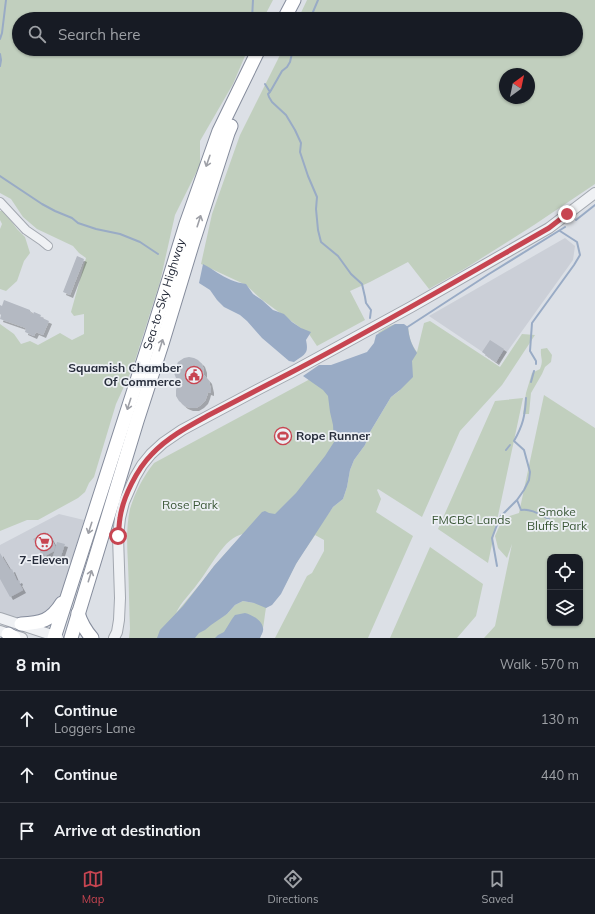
<!DOCTYPE html>
<meta charset="utf-8">
<style>
:root{--surface:#171b24;--page:#242831;--text:#f1f3f6;--muted:#9ea1a6;--line:#363941;--accent:#c74551}
body{margin:0;font-family:Mulish,sans-serif;background:var(--page);color:var(--text)}
.controls{position:absolute;right:12px;bottom:12px;display:grid;overflow:hidden;border-radius:8px;box-shadow:0 1px 3px #0004}
.controls button{width:36px;height:36px;display:grid;place-items:center;padding:0;border:0;border-bottom:1px solid var(--line);background:var(--surface);color:var(--text);font:20px sans-serif}
.compass{position:absolute;left:499px;top:68px;width:36px;height:36px;border-radius:50%;background:var(--surface);box-shadow:0 1px 3px #0004;rotate:33deg}
.stop{position:absolute;width:12px;height:12px;margin:-9px;border:3px solid #c74551;border-radius:50%;background:#fff}
.stop.end{background:#c74551;border-color:#fff;box-shadow:0 1px 4px #0008}
.list{margin:0;padding:0;list-style:none}
h2{display:flex;justify-content:space-between;align-items:center;height:52px;margin:0;padding:0 16px;font-size:17px}
h2 small{font-size:13px;font-weight:400;color:var(--muted)}
.list li{display:grid;grid-template-columns:26px 1fr auto;gap:12px;align-items:center;box-sizing:border-box;height:56px;padding:0 16px;border-top:1px solid var(--line)}
.list b{display:block;font-size:15px;white-space:nowrap}
.list p{margin:0;font-size:13px;white-space:nowrap;color:var(--muted)}
.list em{font-size:13px;font-style:normal;color:var(--muted)}
.icon{flex:none;width:22px;height:22px;fill:none;stroke:currentColor;stroke-width:2;stroke-linecap:round;stroke-linejoin:round}
.map{position:relative;flex:none;width:595px;height:638px;overflow:hidden}
.search{position:absolute;background:var(--surface);box-shadow:0 1px 3px #0004;left:12px;right:12px;top:12px;height:44px;display:flex;align-items:center;gap:10px;box-sizing:border-box;padding:0 14px;border-radius:22px;color:var(--muted);font-size:15px}
.sheet{height:220px;background:var(--surface)}
nav{display:flex;justify-content:space-around;align-items:center;box-sizing:border-box;height:56px;border-top:1px solid var(--line);background:var(--surface);font-size:11px;color:var(--muted)}
nav a{display:grid;justify-items:center;gap:2px}
nav .on{color:var(--accent)}
.map>svg:first-child{display:block}
.built{fill:#cbcfd7}
.green{fill:#c1cfbe;fill-rule:evenodd}
.water{fill:#99abc5}
.lines{fill:none;stroke-linecap:round;stroke-linejoin:round}
.stream{stroke:#99abc5;stroke-width:2}
.building{fill:#b4b9c2;filter:url(#shadow)}
.minor-casing{stroke:#a2a7af;stroke-width:10}
.tertiary-casing{stroke:#a2a7af;stroke-width:12}
.trunk-casing{stroke:#858c9c;stroke-width:15}
.minor{stroke:#eff1f4;stroke-width:8}
.tertiary{stroke:#eff1f4;stroke-width:10}
.trunk{stroke:#fff;stroke-width:13}
.oneway{stroke:#9ea0a7}
.route{stroke:#c74551;stroke-width:5}
.labels{text-anchor:middle;stroke-width:3.5;stroke-linejoin:round;paint-order:stroke}
.street-label{font-size:12px;fill:#272d3b;stroke:#eceff4}
.poi-label{font-size:12px;font-weight:bold;fill:#272d3b;stroke:#eceff4;text-anchor:end}
.park-label{font-size:12px;fill:#395635;stroke:#eceff4}
</style>
<div class="map">
<svg width="595" height="638" viewBox="0 0 595 638">
<defs>
<filter id="shadow"><feDropShadow dx="3" dy="3" stdDeviation="0" flood-color="#0004"/></filter>
</defs>
<rect width="100%" height="100%" fill="#dce0e6"/>
<path class="built" d="M565,238L575,246L573,260L499,363L429,316Z
M59,514L84,520L63,588L57,603L43,616L21,618L0,613V545Z"/>
<path class="green" d="M0,0H273L263,19H19V49H248L233,84L200,141V165L175,215L160,282L133,367L116,404L94,477L89,483L85,492L78,498L38,520H27L0,531V324L14,334L21,344L30,341L38,345L60,333L72,340L84,334V314L74,316L71,312L86,258L79,253L73,246L37,229L23,217L11,199L0,193Z
M307,0H595V184L534,225L466,268L429,289L408,262L370,282L350,291L365,320L317,346L309,334L261,299L246,285L201,264L212,214L240,135L283,49H576V19H298ZM505,74H529V98H505Z
M0,211H4L17,229L25,237L30,253L24,261L17,281L6,291L0,289V229L2,224L0,220Z
M430,321L500,367L522,334L535,335L502,385L460,431L422,517L378,489L377,490L381,499L376,512L413,536L368,638H275L307,576L312,573L324,551V540L315,535C309,545 301,554 296,564C288,578 280,600 266,608C264,619 264,629 260,638H182L227,614L235,605L243,601L254,603L323,521L333,507L343,499L347,487L350,470L354,460L365,445L370,432L391,397L399,391L412,374V361L378,333C389,326 395,321 408,327C409,337 411,344 417,352L424,323Z
M547,348L552,355L551,362L545,367L542,374L531,393L529,414H523L526,393L532,373L540,369C544,359 540,358 541,349Z
M312,378L331,397L339,442L321,468L173,638H129L130,629C129,607 129,586 128,564C127,546 126,527 130,509C135,492 143,477 154,463ZM243,534L214,566L201,583L176,613C181,602 191,593 198,583C210,569 224,537 243,534Z
M544,395L595,428V638H484L495,626L512,544L507,558L498,548L495,536L503,518L519,513ZM550,557H580V623H550Z
M523,398L488,563L438,529L495,401Z
M430,547L483,584L476,616L457,638H390Z"/>
<path class="water" d="M203,264C213,269 221,276 231,280C235,282 241,283 246,284L253,294L262,300L273,310L284,314L292,322L301,328L311,332L306,340C309,354 305,354 294,362L289,361L262,338L247,321L240,315L224,307L217,300L210,290L199,283Z
M395,324H404L408,327C409,337 411,344 417,353L412,361L413,377L400,390L391,397L370,432L365,445L354,460L350,470L347,487L343,499L333,507L296,564L281,594L272,605L266,608L254,603L243,601L235,605L227,614L211,625L205,630L199,633L195,638H157L160,630L183,606L201,583L214,566L262,512L265,511L269,513L275,514L296,493L325,456L334,442L333,425L330,412L328,396L323,390L303,376L319,365H331L367,352L374,343L376,335Z
M245,613C252,615 262,620 263,628C264,632 261,635 260,638H215L218,635L224,632L232,619L235,615Z"/>
<g class="lines">
<path class="stream" d="M252,19L253,0
M310,19L318,0
M0,39L2,33L6,0
M293,49L290,62L287,67L282,71L270,92L268,94L269,97L272,102L286,115L295,130L301,143L300,152L308,176L317,197L316,209L318,230L321,242L338,256L351,274L362,284L365,297L366,303L371,310L370,318
M0,54L1,60L0,66
M265,84L270,92
M0,176L42,204L55,211L72,218L78,223L96,229L120,234L140,242L158,254
M576,220L595,205
M406,328L489,274L565,227
M536,364V361L530,351L532,323L574,265L580,255L577,242L560,231
M531,382L534,371
M506,450L510,445
M517,500L521,510C530,508 541,515 549,519
M497,566L492,538L500,517L517,500L524,490L529,480L530,472L524,450L514,441C523,425 525,416 526,398"/>
</g>
<path class="building" d="M77,256L84,259L70,295L63,292Z
M4,300L30,310V311H31L30,313L33,314L34,312L41,315L40,317L49,321L43,335L36,332L34,336L25,332L26,328L0,319L1,315L0,314V305L2,306Z
M490,340L504,349L496,362L482,352Z
M184,358L189,357L194,358L198,360L202,364L204,370V375L209,381L211,390V393L208,392L207,396L205,401L201,405L196,408H190L185,406L179,401L176,396V390L178,382H181L176,378L174,373L175,369L178,362Z
M46,532V534L48,533L55,546L54,551L45,556L44,554L42,555L33,539Z
M57,542L65,544L60,559L53,557Z
M0,553L10,570L12,569L17,581L19,580L20,582L19,583L23,590L10,597L0,579Z"/>
<g class="lines">
<g class="minor-casing">
<path id="minor" d="M0,202L26,230L42,241L48,246"/>
</g>
<g class="tertiary-casing">
<path id="tertiary" d="M0,618L55,636L58,638
M0,631L22,638
M114,638L117,632L119,620L120,598L118,536L120,518L124,502L135,477L142,465L151,454L163,443L182,430L257,390L290,373L411,307L549,228L595,193"/>
</g>
<g class="trunk-casing">
<g id="trunk">
<path d="M284,19L294,0"/>
<path d="M78,613C81,623 85,630 92,638"/>
<path d="M21,624C41,623 51,621 62,603"/>
<path d="M8,634L14,638"/>
<path id="s1" d="M54,638L151,337L186,224L219,131L259,49"/>
<path d="M71,638L137,421L162,344L193,242L228,133L231,126"/>
</g>
</g>
<use href="#minor" class="minor"/>
<use href="#tertiary" class="tertiary"/>
<use href="#trunk" class="trunk"/>
</g>
<defs><path id="oneway-shaft" d="M-6 0H5M1.5-3L5.5 0L1.5 3" fill="none" stroke-width="1.6" stroke-linecap="round" stroke-linejoin="round"/></defs>
<g class="oneway">
<use href="#oneway-shaft" transform="translate(208 161) rotate(109)"/>
<use href="#oneway-shaft" transform="translate(199 221) rotate(-72)"/>
<use href="#oneway-shaft" transform="translate(161 345) rotate(-72)"/>
<use href="#oneway-shaft" transform="translate(129 404) rotate(108)"/>
<use href="#oneway-shaft" transform="translate(90 528) rotate(108)"/>
<use href="#oneway-shaft" transform="translate(90 576) rotate(-73)"/>
</g>
<g class="lines">
<path class="route" d="M118,536C119,530 119,524 120,518C123,497 137,469 152,454C168,437 189,426 209,415C236,401 263,387 290,373C378,327 463,277 549,228L567,214"/>
</g>
<defs>
<g id="civic-ring" transform="scale(0.9)"><circle r="9.5" fill="#eceff4" stroke="#c74551" stroke-width="1.5"/><path d="M-.6-6.5H3V-4.5H.6V-3L4-1V1h2V6H-6V1h2V-1L-.6-3ZM-1.2 2.5V6h2.4V2.5Z" fill="#c74551"/></g>
<g id="stadium-ring" transform="scale(0.9)"><circle r="9.5" fill="#eceff4" stroke="#c74551" stroke-width="1.5"/><path d="M0-5a6.5 5 0 1 0 0 10a6.5 5 0 1 0 0-10ZM-3.5-1.8h7v3.6h-7Z" fill="#c74551"/></g>
<g id="supermarket-ring" transform="scale(0.9)"><circle r="9.5" fill="#eceff4" stroke="#c74551" stroke-width="1.5"/><path d="M-6-5.5h2.5l.6 2H6L4.5 2H-2.5L-4.4-4H-6ZM-1.5 3.2a1.3 1.3 0 1 0 .1 0ZM3 3.2a1.3 1.3 0 1 0 .1 0Z" fill="#c74551"/></g>
</defs>
<g fill-rule="evenodd">
<use href="#civic-ring" x="194" y="375"/>
<use href="#stadium-ring" x="283" y="436"/>
<use href="#supermarket-ring" x="44" y="542"/>
</g>
<g class="labels">
<g class="street-label">
<text dy="4" stroke="none"><textPath href="#s1" startOffset="361">Sea-to-Sky Highway</textPath></text>
</g>
<g class="poi-label">
<text x="181" y="372">Squamish Chamber<tspan x="181" dy="14">Of Commerce</tspan></text>
<text x="296" y="440" text-anchor="start">Rope Runner</text>
<text x="44" y="564" text-anchor="middle">7-Eleven</text>
</g>
<g class="park-label">
<text x="190" y="509">Rose Park</text>
<text x="557" y="516">Smoke<tspan x="557" dy="14">Bluffs Park</tspan></text>
<text x="471" y="524">FMCBC Lands</text>
</g>
</g>
</svg>
<div class="controls">
<button><svg class="icon" aria-label="locate" viewBox="0 0 24 24"><circle cx="12" cy="12" r="6"/><path d="M12 2v4M12 18v4M2 12h4M18 12h4"/></svg></button>
<button><svg class="icon" aria-label="layers" viewBox="0 0 24 24"><path d="M12 4l9 5-9 5-9-5zM3 14l9 5 9-5"/></svg></button>
</div>
<svg class="compass" viewBox="-18 -18 36 36"><path d="M0-13l5 13h-10z" fill="#e53935"/><path d="M0 13l5-13h-10z" fill="#9ea1a6"/></svg>
<div class="stop" style="left:118px;top:536px"></div>
<div class="stop end" style="left:567px;top:214px"></div>
<div class="search"><svg class="icon" aria-label="search" viewBox="0 0 24 24"><circle cx="10" cy="10" r="6"/><path d="M15 15l6 6"/></svg>Search here</div>
</div>
<section class="sheet">
<h2>8 min<small>Walk · 570 m</small></h2>
<ul class="list">
<li><svg class="icon" aria-label="ahead" viewBox="0 0 24 24"><path d="M12 20V5M6 11l6-6 6 6"/></svg><div><b>Continue</b><p>Loggers Lane</p></div><em>130 m</em></li>
<li><svg class="icon" aria-label="ahead" viewBox="0 0 24 24"><path d="M12 20V5M6 11l6-6 6 6"/></svg><div><b>Continue</b></div><em>440 m</em></li>
<li><svg class="icon" aria-label="arrive" viewBox="0 0 24 24"><path d="M6 21V4h12l-3 4 3 4H6"/></svg><div><b>Arrive at destination</b></div></li>
</ul>
</section>
<nav>
<a class="on"><svg class="icon" aria-label="map" viewBox="0 0 24 24"><path d="M3 6l6-2 6 2 6-2v14l-6 2-6-2-6 2zM9 4v14M15 6v14"/></svg>Map</a>
<a><svg class="icon" aria-label="directions" viewBox="0 0 24 24"><path d="M12 3l9 9-9 9-9-9zM9 14v-3h6M13 9l2 2-2 2"/></svg>Directions</a>
<a><svg class="icon" aria-label="saved" viewBox="0 0 24 24"><path d="M7 4h10v16l-5-4-5 4z"/></svg>Saved</a>
</nav>
